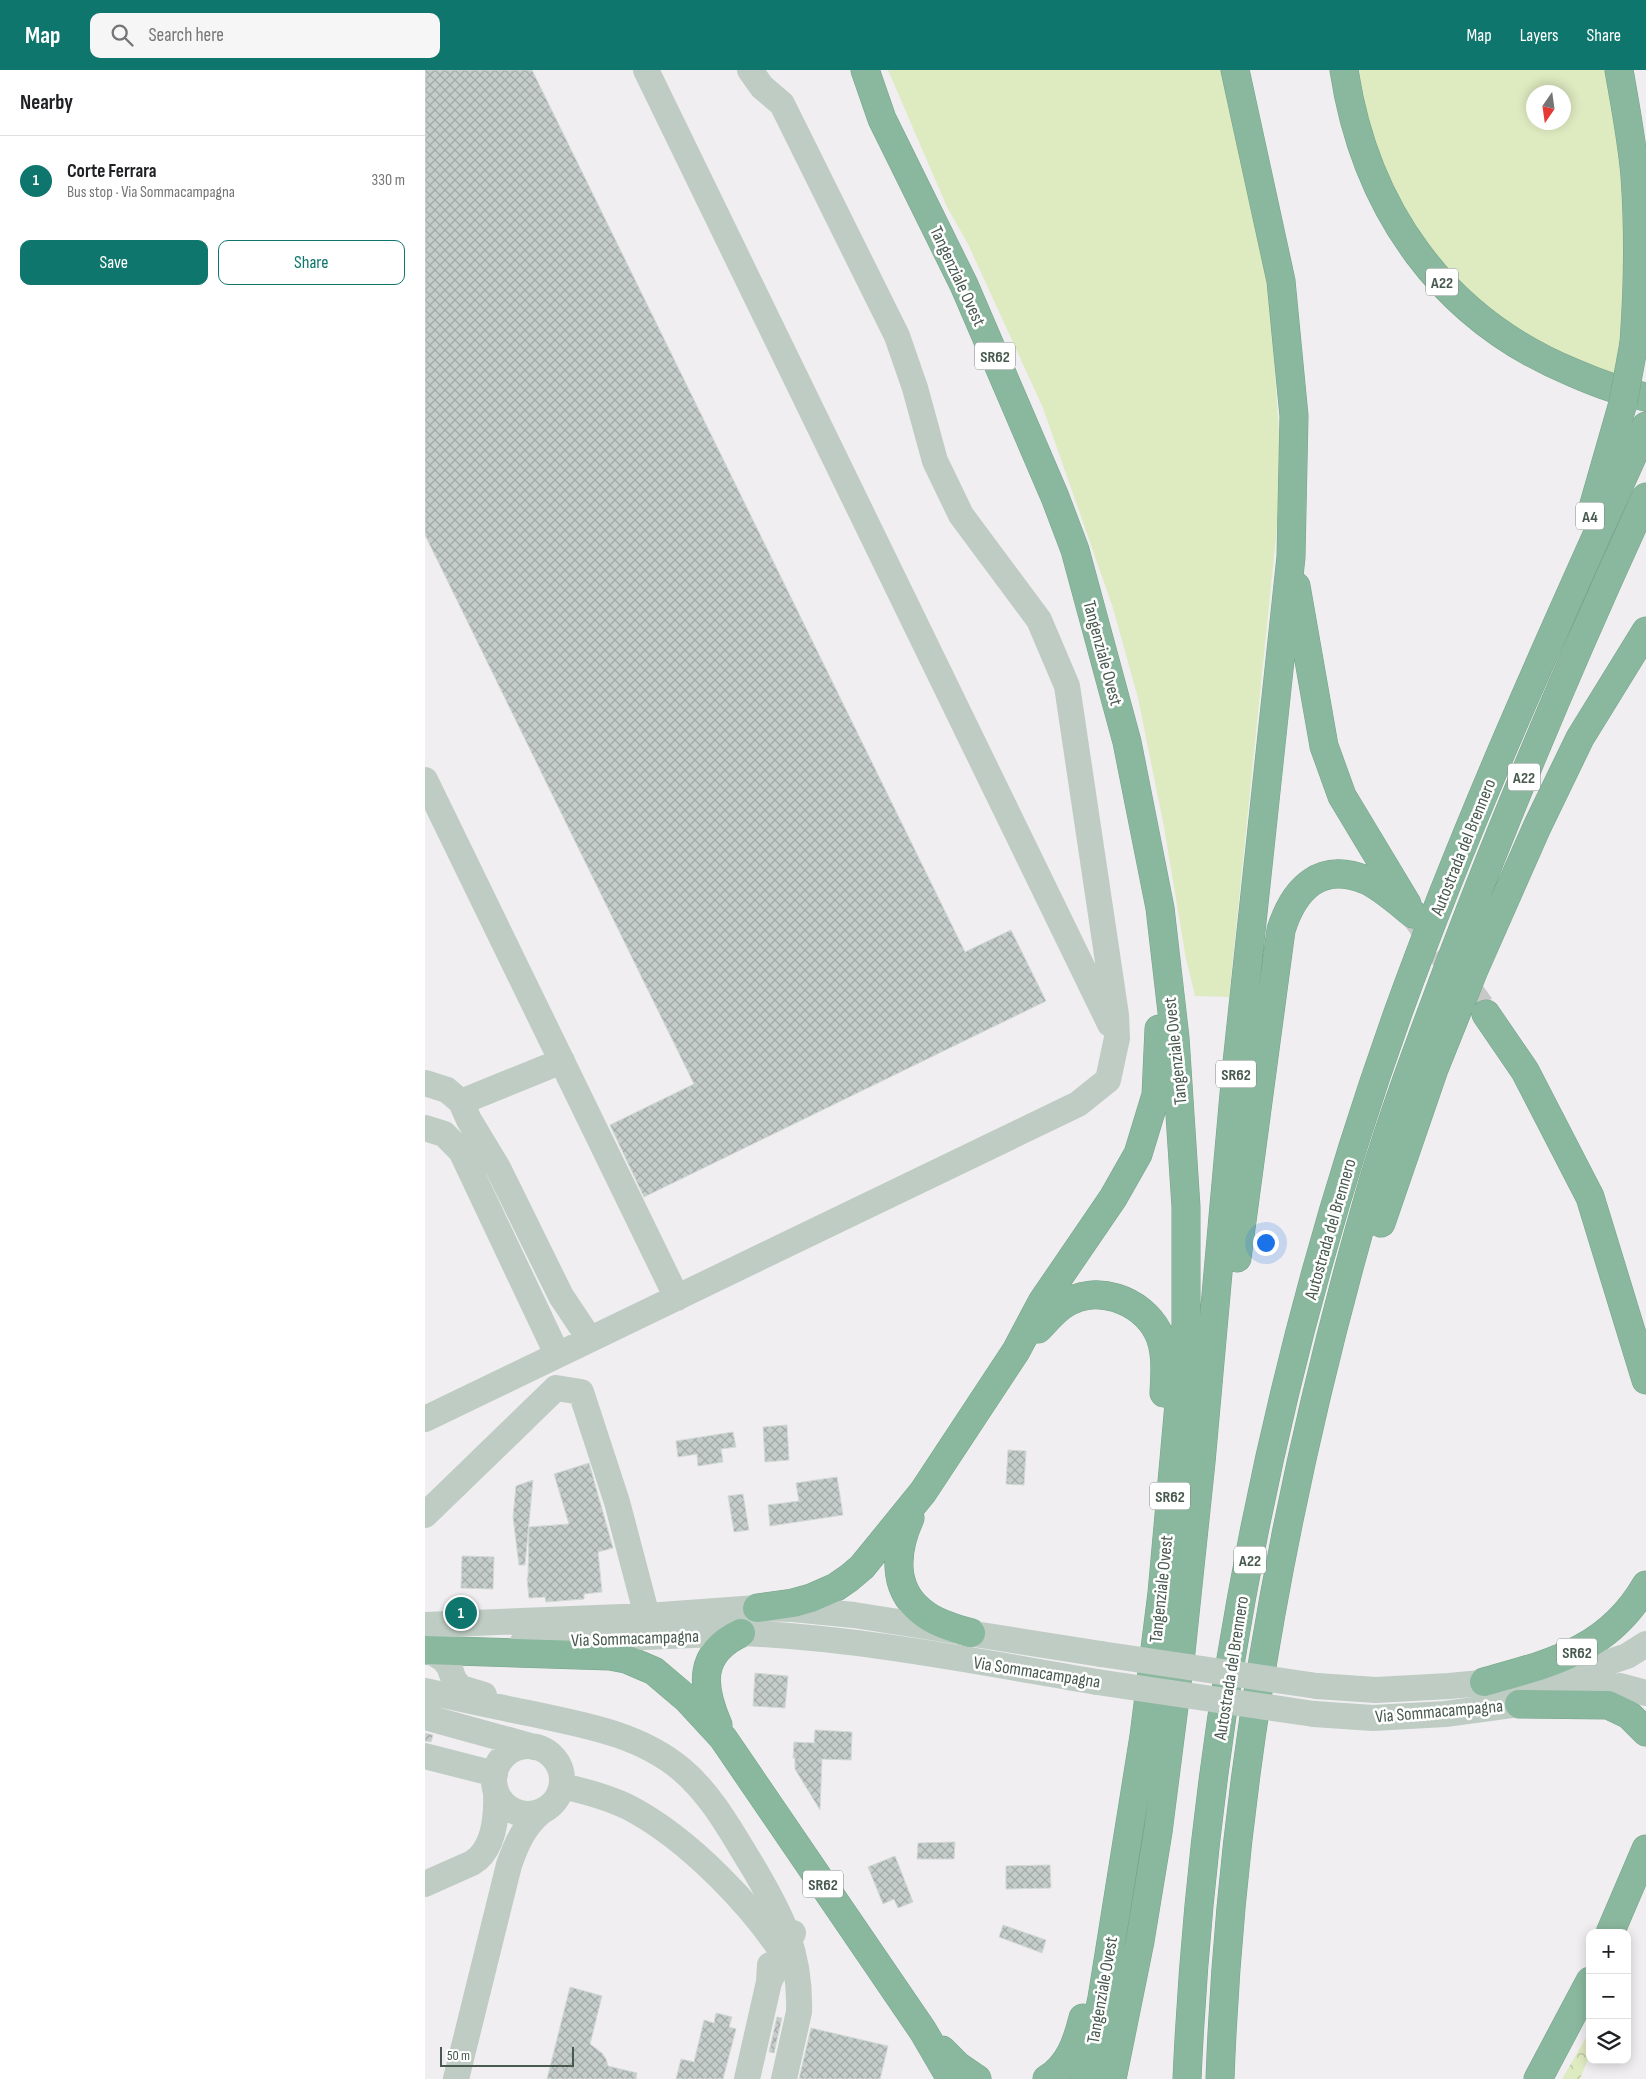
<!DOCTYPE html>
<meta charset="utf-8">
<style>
:root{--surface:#fff;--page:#f6f6f6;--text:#202124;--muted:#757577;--line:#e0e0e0;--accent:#0f766e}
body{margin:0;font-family:"Sofia Sans Condensed",sans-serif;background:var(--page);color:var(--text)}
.controls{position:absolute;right:15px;bottom:15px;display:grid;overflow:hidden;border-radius:10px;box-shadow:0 2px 12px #0003}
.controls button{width:45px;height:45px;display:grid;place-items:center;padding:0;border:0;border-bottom:1px solid var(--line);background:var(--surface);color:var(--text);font:25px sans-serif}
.compass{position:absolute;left:1101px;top:15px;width:45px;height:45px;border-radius:50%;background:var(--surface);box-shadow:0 2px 12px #0003;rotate:193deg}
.scale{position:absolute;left:15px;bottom:12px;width:134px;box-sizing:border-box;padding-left:5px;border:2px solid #485a4f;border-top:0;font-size:14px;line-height:18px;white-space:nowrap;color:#485a4f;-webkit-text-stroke:4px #fff;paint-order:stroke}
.you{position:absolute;left:840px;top:1172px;width:18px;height:18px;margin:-12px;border:4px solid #fff;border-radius:50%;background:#1a73e8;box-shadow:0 0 0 8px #1a73e833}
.badge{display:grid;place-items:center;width:32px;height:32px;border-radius:50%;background:var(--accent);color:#fff;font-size:16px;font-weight:700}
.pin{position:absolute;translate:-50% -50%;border:2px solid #fff;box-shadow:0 1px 5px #0006}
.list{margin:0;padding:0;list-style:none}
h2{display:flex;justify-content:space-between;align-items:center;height:65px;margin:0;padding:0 20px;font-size:21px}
h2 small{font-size:16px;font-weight:400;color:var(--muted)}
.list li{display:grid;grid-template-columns:32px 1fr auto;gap:15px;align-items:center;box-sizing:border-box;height:90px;padding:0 20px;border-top:1px solid var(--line)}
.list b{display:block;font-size:19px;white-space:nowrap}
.list p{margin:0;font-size:16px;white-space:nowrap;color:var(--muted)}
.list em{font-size:16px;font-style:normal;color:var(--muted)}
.actions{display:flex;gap:10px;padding:15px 20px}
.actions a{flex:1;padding:11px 0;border:1px solid var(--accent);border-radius:10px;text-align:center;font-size:18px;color:var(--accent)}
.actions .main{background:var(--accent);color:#fff}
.icon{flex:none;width:28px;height:28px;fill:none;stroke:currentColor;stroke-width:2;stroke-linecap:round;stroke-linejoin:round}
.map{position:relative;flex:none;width:1221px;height:2009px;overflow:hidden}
header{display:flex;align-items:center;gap:30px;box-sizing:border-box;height:70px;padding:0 25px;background:var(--accent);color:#fff}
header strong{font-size:24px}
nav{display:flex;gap:28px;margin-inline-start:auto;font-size:18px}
.search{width:350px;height:45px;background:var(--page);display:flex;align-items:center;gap:12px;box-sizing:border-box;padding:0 18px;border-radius:10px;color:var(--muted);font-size:19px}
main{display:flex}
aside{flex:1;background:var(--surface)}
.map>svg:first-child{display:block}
.green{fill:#deeac0;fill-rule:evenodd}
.forest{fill:url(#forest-crowns)}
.building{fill:url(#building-cross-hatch);stroke:#d2d9d6}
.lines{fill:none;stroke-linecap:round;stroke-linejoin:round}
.highway-tunnel{stroke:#c6c9c8;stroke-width:28;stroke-dasharray:28 14;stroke-linecap:butt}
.highway-casing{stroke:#75a48a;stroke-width:29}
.minor{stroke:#beccc3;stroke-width:26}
.highway{stroke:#8ab89e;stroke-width:28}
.highway-bridge-casing{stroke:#75a48a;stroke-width:29;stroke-linecap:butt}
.minor-bridge{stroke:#beccc3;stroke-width:26}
.highway-bridge{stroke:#8ab89e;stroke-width:28}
.labels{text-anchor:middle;stroke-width:5;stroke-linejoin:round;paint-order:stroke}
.shield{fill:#fff;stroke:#7f8c84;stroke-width:1}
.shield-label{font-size:16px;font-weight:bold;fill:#485a4f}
.street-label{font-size:18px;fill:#485a4f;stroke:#fff}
</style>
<header>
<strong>Map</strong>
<div class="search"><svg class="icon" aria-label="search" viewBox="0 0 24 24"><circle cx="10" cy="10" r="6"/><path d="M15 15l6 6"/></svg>Search here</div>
<nav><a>Map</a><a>Layers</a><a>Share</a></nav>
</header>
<main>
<aside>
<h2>Nearby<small></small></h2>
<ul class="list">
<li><span class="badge">1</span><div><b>Corte Ferrara</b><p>Bus stop · Via Sommacampagna</p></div><em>330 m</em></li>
</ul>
<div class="actions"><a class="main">Save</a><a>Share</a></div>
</aside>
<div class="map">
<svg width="1221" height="2009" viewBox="0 0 1221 2009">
<defs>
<pattern id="forest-crowns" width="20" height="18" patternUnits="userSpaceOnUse" patternTransform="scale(1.25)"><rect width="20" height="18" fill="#deeac0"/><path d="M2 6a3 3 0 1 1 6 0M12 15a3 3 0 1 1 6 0" fill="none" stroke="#b6c19e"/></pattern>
<pattern id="building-cross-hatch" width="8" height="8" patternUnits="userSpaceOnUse" patternTransform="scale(1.25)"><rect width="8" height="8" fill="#c5cdca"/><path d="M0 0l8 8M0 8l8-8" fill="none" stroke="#a2a9a6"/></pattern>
</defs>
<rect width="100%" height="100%" fill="#f0eef0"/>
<path class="green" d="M463,0H797L820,90L844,215L857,408L804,927L770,926L761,889L739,757L713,628L688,538L618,338L543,174L522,137Z
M930,0H1186L1192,30L1204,223L1191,309L1145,293L1069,248L1006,186L961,113ZM1108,22H1138V52H1108Z"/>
<path class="forest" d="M1162,1966L1164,1987L1155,2009H1137Z"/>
<path class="building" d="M0,0H107L540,882L586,860L621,931L219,1127L185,1055L269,1014L0,465Z
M362,1355L364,1390L340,1392L338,1357Z
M308,1362L311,1377L296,1379L298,1392L273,1396L272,1384L253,1387L251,1371Z
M583,1380L601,1381L599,1415L581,1414Z
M164,1393L188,1478L173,1482L177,1522L159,1524V1529L121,1532L120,1527L104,1528L102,1508L103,1507L104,1457L144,1454L129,1404Z
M412,1407L418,1445L345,1456L343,1435L374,1431L371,1413Z
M108,1410L100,1495H94L88,1447L91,1416Z
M318,1424L324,1460L309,1462L303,1426Z
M37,1486L69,1487L68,1519L36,1518Z
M330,1603L363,1606L360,1638L328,1636Z
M390,1660L427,1662L426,1690L397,1689L395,1740L370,1699V1688H368L369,1672L389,1673Z
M0,1663L8,1665L6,1672L0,1671Z
M530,1772L529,1789H492L493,1773Z
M470,1786L488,1832L473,1838L469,1829L458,1834L443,1797Z
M625,1795L626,1818L581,1819V1796Z
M578,1855L621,1870L617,1883L574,1867Z
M145,1917L177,1926L165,1974L177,1983L181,1989L183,1996L212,2003L211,2009H122Z
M291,1943L307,1947L304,1957L311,1959L298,2009H251L256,1989L269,1992L279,1950L289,1953Z
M352,1947L357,1948L349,1983L344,1982Z
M386,1958L463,1976L455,2009H374Z"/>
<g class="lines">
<path class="highway-tunnel" d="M990,846L1061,944"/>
<g class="highway-casing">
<path id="highway" d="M440,0L457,49L539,215L630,427L650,480L702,672L735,838L750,968L761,1137V1256L737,1523L719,1666L677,1928L660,2009
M919,0C940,138 1017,249 1149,303C1172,313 1196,322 1221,327
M1194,0C1200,35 1207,70 1210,106C1214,162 1213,218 1209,273
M1167,441L1198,333
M871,516L899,676L917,726L982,834
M1061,944L1100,1001L1165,1127L1221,1310
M956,1153L1009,999L1048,902L1112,757L1155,668L1221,561
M812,1188L856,860C869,819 895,791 941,810C958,818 973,832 988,844
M613,1259C621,1251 629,1241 638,1235C670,1213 716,1229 733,1262C742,1280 740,1303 739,1323
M485,1448C471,1479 466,1517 496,1541C510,1553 529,1558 546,1563
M332,1538L368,1533L386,1528L411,1517L424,1508L437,1497L498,1422L591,1281L617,1232L688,1128L713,1084L731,1025L734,959
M0,1580L185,1586L201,1589L229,1601L262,1629L298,1668L498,1961L526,2009
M1059,1612C1126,1593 1183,1581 1221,1515
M1094,1634L1183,1635L1204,1645L1221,1662
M293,1655C276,1616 273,1583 316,1563
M1185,1863L1221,1779
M517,1980L533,1996L552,2009
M622,2009C644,1996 652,1972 658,1948
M687,2009L715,1871L733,1762L756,1582L776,1392L811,1002L866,487L869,346L856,211L810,0
M762,2009C778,1647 852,1280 974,940C1046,741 1134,549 1221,356
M795,2009C806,1705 863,1404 948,1112C971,1035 1000,960 1028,885C1087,730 1152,577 1221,427
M1113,2009L1165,1911"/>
</g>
<path class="minor" d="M221,0L685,954
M0,710L252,1228
M0,1013L22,1020L36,1032L44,1050L73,1098L136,1226L164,1268
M36,1032L137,991
M0,1058L19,1064L36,1081L132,1284
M0,1349L653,1034L683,1010L692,968L691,945L642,616L614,550L536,445L510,391L490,318L472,266L357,34L337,17L325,0
M0,1445L131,1318L156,1322L192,1432L222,1546
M0,1555L222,1546L332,1538L368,1539L429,1545L676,1584
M98,1572L316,1563C436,1568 554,1592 672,1612
M4,1580L18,1589L24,1596L29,1610L36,1618L59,1625
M892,1616L951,1620L1024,1616L1122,1607L1175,1595L1202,1586L1221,1574
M0,1621C36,1629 72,1637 108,1644C159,1655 214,1664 256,1699C287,1725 307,1763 328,1797C357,1846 376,1883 374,1942L359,2009
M889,1644L948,1648L1020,1644L1094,1634L1195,1616L1221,1623
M0,1647L109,1677
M69 1710a34 34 0 1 1 68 0a34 34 0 1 1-68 0Z
M0,1686L70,1704
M137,1716C160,1721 182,1727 203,1737C263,1768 331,1838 366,1896
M0,1814L47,1793C70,1779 72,1746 71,1721
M344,1912L368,1863
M31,2009L84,1795C91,1775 99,1756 116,1742
M322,2009L344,1912L345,1895"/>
<use href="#highway" class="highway"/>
<g class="highway-bridge-casing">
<path id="highway-bridge" d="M1198,333L1209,273"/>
</g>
<path class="minor-bridge" d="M676,1584L892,1616
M672,1612L889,1644"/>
<use href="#highway-bridge" class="highway-bridge"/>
</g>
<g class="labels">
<g class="shield">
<rect x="1001" y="198.5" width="32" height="27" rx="4"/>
<rect x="550" y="272.5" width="40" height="27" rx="4"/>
<rect x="1151" y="432.5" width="28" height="27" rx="4"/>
<rect x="1083" y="693.5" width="32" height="27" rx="4"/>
<rect x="791" y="990.5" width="40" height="27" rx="4"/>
<rect x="725" y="1412.5" width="40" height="27" rx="4"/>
<rect x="809" y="1476.5" width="32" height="27" rx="4"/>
<rect x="1132" y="1568.5" width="40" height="27" rx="4"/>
<rect x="378" y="1800.5" width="40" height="27" rx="4"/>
</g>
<g class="shield-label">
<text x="1017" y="218">A22</text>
<text x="570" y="292">SR62</text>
<text x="1165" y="452">A4</text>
<text x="1099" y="713">A22</text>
<text x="811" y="1010">SR62</text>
<text x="745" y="1432">SR62</text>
<text x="825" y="1496">A22</text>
<text x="1152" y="1588">SR62</text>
<text x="398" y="1820">SR62</text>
</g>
<g class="street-label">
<text transform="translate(533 206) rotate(65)" y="6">Tangenziale Ovest</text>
<text transform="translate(678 583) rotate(75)" y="6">Tangenziale Ovest</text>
<text transform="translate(1038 777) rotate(-68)" y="6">Autostrada del Brennero</text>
<text transform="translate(750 981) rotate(-96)" y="6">Tangenziale Ovest</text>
<text transform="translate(905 1159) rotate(-74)" y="6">Autostrada del Brennero</text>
<text transform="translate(736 1519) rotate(-84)" y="6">Tangenziale Ovest</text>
<text transform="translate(210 1568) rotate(-2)" y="6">Via Sommacampagna</text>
<text transform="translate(806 1598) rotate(-81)" y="6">Autostrada del Brennero</text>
<text transform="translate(612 1602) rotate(9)" y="6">Via Sommacampagna</text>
<text transform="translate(1014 1641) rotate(-5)" y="6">Via Sommacampagna</text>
<text transform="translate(677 1920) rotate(-80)" y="6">Tangenziale Ovest</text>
</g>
</g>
</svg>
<div class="controls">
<button>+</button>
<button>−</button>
<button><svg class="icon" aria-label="layers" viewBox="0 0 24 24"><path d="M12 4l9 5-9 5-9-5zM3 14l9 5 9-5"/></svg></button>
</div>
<svg class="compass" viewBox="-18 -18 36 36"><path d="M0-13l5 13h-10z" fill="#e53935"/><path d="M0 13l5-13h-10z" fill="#757577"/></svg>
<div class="scale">50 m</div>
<div class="you"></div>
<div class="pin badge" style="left:36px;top:1543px">1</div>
</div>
</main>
